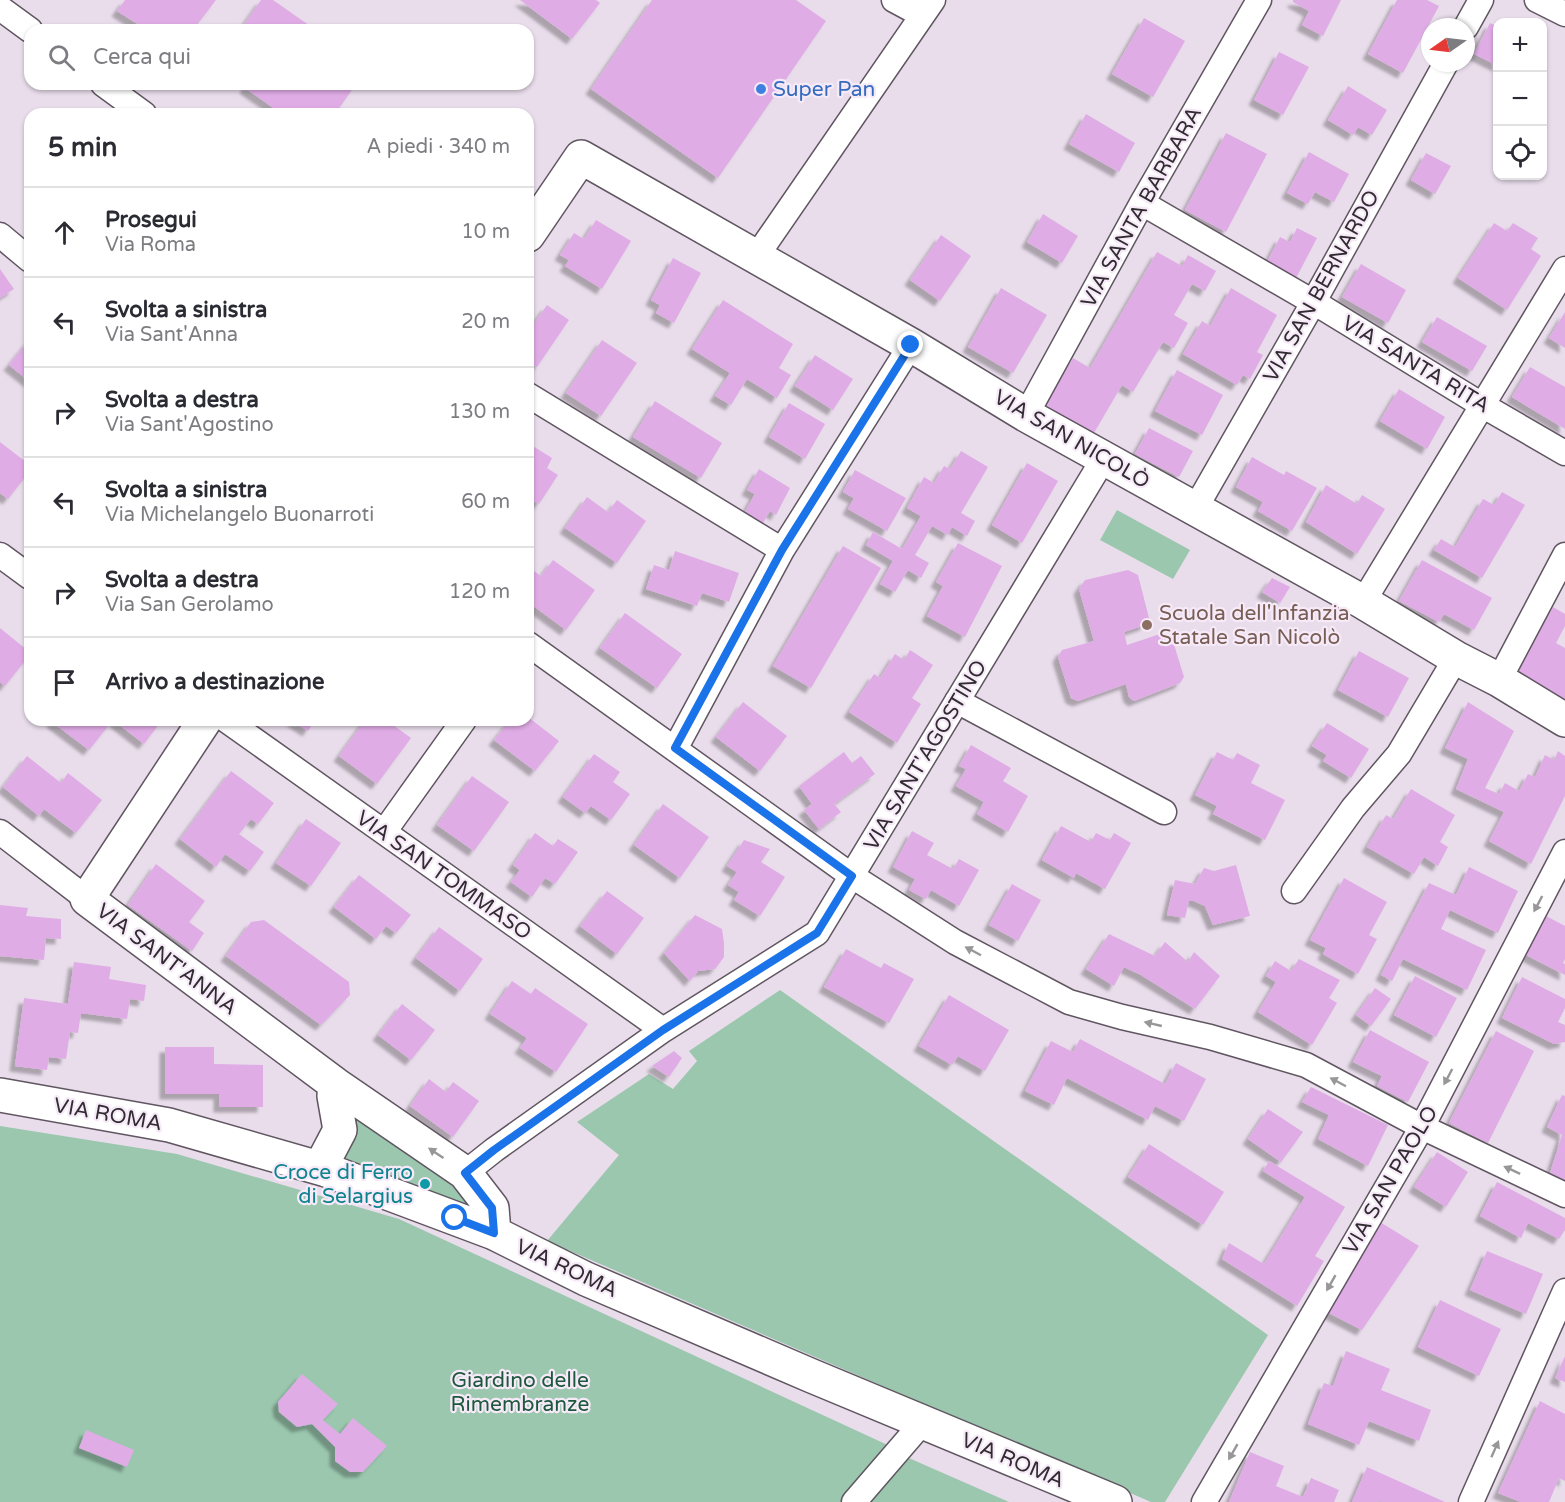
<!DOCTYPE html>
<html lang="it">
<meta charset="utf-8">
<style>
:root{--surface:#fff;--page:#f2f2f3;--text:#2b2b33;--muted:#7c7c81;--line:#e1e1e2}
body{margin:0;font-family:"Varela Round",sans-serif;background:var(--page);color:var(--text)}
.controls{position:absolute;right:18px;top:18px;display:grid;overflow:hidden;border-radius:12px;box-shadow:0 2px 4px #0004}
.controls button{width:54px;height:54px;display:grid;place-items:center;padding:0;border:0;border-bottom:2px solid var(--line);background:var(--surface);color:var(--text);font:30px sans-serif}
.compass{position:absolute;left:1421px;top:18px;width:54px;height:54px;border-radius:50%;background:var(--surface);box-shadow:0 2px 4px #0004;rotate:256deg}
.stop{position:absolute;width:18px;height:18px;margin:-14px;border:4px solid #1a73e8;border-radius:50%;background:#fff}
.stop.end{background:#1a73e8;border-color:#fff;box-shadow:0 2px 6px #0008}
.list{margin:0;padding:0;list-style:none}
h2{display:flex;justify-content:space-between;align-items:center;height:78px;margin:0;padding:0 24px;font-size:26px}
h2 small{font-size:20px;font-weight:400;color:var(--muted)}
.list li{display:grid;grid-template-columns:39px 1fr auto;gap:18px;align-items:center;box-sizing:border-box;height:90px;padding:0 24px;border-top:2px solid var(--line)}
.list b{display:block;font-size:22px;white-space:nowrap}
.list p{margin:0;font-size:20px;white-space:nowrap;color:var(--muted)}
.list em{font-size:20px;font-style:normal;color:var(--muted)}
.icon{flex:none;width:33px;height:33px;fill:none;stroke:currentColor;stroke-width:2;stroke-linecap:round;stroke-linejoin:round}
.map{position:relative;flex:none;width:1565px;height:1502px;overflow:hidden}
.search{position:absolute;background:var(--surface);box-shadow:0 2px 4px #0004;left:24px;top:24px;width:510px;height:66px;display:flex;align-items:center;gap:15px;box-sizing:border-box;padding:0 21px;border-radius:18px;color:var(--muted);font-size:22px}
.panel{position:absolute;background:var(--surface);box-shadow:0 2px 4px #0004;left:24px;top:108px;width:510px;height:618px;border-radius:18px}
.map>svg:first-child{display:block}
.green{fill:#9ac7ae}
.building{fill:#e0ace6;filter:url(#shadow)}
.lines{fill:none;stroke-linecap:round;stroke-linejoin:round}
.street-casing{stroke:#605661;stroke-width:27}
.secondary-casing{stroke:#605661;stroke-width:36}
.street{stroke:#fff;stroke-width:24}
.secondary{stroke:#fff;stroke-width:33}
.oneway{fill:#989698}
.route{stroke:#1a73e8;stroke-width:8}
.shop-dot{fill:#3f7fe0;stroke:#f7eaf8;stroke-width:2}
.education-dot{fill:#8d6e63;stroke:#f7eaf8;stroke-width:2}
.culture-dot{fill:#0f9aa8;stroke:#f7eaf8;stroke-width:2}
.labels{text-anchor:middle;stroke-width:4.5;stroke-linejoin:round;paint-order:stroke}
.shop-label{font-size:21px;fill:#366cbe;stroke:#f7eaf8;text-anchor:start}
.street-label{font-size:21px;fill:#312c31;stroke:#f7eaf8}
.education-label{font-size:21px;fill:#785e54;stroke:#f7eaf8;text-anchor:start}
.culture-label{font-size:21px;fill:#0d838f;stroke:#f7eaf8;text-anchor:end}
.park-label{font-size:21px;fill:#1d583d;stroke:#f7eaf8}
</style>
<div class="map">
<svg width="1565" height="1502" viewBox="0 0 1565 1502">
<defs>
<filter id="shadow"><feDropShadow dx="-5.5" dy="5.5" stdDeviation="1.5" flood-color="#0004"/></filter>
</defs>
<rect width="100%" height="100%" fill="#e9ddeb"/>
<path class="green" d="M1117,510L1190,550L1173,579L1100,540Z
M780,990L1268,1335L1165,1502H1151L547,1241L619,1155L577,1122L649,1074L673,1089L697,1061L689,1051Z
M359,1103L479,1197L476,1214L330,1159Z
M0,1126L177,1154L399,1219L892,1447L844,1502H0Z
M902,1455L1009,1502H863Z"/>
<path class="building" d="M125,0H216L193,30H147L117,11Z
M261,0H273L316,30H240Z
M520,0H596L600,3L572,39Z
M652,0H796L826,21L718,178L591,89Z
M1293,0H1341L1323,36L1302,25L1309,11L1293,2Z
M1397,0H1427L1439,6L1403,73L1368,54Z
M1144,18L1185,41L1153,97L1112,74Z
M1490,23L1498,27V66L1474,54Z
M1279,52L1309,67L1283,115L1254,100Z
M247,84H356L335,114H282L245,88Z
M1348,86L1387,110L1372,135L1358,127L1353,135L1328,120Z
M1086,114L1135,143L1119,172L1069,144Z
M1226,133L1267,154L1226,232L1185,210Z
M1309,152L1349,174L1334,202L1315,192L1308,204L1287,193Z
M1426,153L1451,166L1435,194L1411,180Z
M1043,214L1078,236L1062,263L1027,242Z
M596,220L631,241L602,289L565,266L569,260L560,255L574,233L584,239Z
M1494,223L1507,231L1513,223L1538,238L1531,249L1541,256L1507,310L1458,278Z
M1297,228L1317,238L1294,282L1265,266L1280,237L1290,242Z
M941,235L971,256L940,301L910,280Z
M1157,252L1182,266L1188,255L1216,271L1205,291L1192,284L1174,315L1188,323L1174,348L1163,342L1133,392L1122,385L1091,438L1043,410L1073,358L1090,368Z
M673,258L701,273L674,323L656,313L660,305L651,300Z
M1361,264L1406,290L1388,323L1342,297Z
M0,269L14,289L0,298Z
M1001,288L1047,315L1013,373L968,347Z
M1231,288L1277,315L1257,352L1263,355L1250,379L1243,375L1237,385L1183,354L1202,321L1210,326Z
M723,300L793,344L779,368L791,375L777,398L747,379L731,405L715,396L730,373L692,349Z
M547,305L569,320L537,367L528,361V332Z
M1565,312V348L1549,338Z
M1437,317L1487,346L1472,371L1422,342Z
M30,339V382L9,365Z
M602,340L637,363L601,416L566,393Z
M815,355L853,379L833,410L795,386Z
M1530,367L1565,387V429L1512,397Z
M1177,370L1223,395L1202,435L1155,411Z
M1399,389L1445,417L1427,449L1380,421Z
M655,401L722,443L701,478L633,437Z
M789,403L825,424L805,459L769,437Z
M1149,428L1193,451L1179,477L1135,454Z
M0,442L30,465V471L8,499L0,493Z
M528,443L552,458L547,468L558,475L539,504L528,498Z
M961,451L988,467L961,513L975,521L967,536L952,527L948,535L932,526L915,555L929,563L921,578L908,570L895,592L880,584L893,561L866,545L873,532L902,549L921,516L907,508L924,477L934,483L944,466L950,469Z
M1252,457L1284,475L1286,471L1317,488L1292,531L1258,511L1263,502L1236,487Z
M1027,463L1058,481L1022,543L992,525Z
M759,469L790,488L776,515L770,511L763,523L745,512L755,494L747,490Z
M855,470L906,498L887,531L848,509L854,498L843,492Z
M1326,485L1357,504L1362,495L1385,509L1357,554L1306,522Z
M1502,492L1525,505L1482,578L1434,550L1441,539L1455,547L1483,499L1494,505Z
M587,497L608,512L617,500L646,521L617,563L565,528Z
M958,543L1002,566L965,637L927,616L943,586L936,582Z
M843,546L881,568L811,688L773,666Z
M675,551L739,573L729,602L702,593L697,606L646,589L654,565L669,570Z
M553,560L595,590L566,630L528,602V592L533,585L528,582V573L531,569L541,576Z
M1422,560L1492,598L1474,630L1444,614L1439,622L1399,601Z
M1128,570L1138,575L1149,618L1145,625L1124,632L1127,645L1163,633L1172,638L1184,677L1180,683L1134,701L1129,697L1126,684L1078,701L1071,698L1058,657L1062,650L1094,641L1079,589L1085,580Z
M1272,578L1290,587L1280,603L1262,592Z
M1553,607L1565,614V626L1556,643L1565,648V706L1515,678Z
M625,613L682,654L657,688L600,648Z
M0,628L27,650L30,646V658L28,657L5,686L0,682Z
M910,650L933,665L912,698L921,704L897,743L849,712L874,674L880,678L895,654L904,660Z
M1359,651L1409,678L1388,717L1338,690Z
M743,702L787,736L760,771L716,737Z
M1468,702L1514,731L1485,788L1499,794L1505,783L1519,791L1528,774L1535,777L1545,755L1554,760L1558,751L1565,756V796L1531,864L1489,841L1504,812L1456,789L1468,759L1445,748Z
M528,717L559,741L535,771L494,740L510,720H528Z
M53,720H162L144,744L113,720L89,750L52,722Z
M291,720H315L308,731Z
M365,720H386L411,738L377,784L339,756Z
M1327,723L1369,749L1351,778L1323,761L1327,755L1312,746Z
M971,745L1011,768L1003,781L1028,796L1008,832L977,814L984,802L956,786L966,769L959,766Z
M844,752L852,763L861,756L875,774L834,804L841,812L819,829L804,810L812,804L799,786Z
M1217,752L1233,760L1237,753L1260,765L1251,783L1285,800L1265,840L1213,814L1217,806L1195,795Z
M594,754L620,772L613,782L630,794L611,820L591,806L585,813L563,797Z
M27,756L61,783L68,773L102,800L76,833L44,809L39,816L3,787Z
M231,771L274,803L258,824L251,819L239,834L264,852L250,871L225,854L216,867L180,839Z
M472,776L509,802L474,851L437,825Z
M1411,789L1455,815L1440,842L1448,847L1438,866L1424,857L1414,874L1367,847L1386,815L1393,819Z
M663,804L709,837L680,878L634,845Z
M306,819L341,843L311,886L276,863Z
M1061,826L1091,842L1096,833L1110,840L1114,833L1131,843L1105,889L1076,873L1074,878L1042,860Z
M912,831L934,843L927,855L953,869L959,859L979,870L959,906L931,890L926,899L909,890L915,879L893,867Z
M535,833L553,846L558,839L578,852L555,884L545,878L532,897L511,882L520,870L513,865Z
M744,840L770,849L761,862L785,877L760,916L734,900L739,892L728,885L737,872L727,866Z
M156,864L205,901L189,922L204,933L192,951L128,905Z
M1236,865L1250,916L1213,925L1205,906L1194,901H1189L1185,918L1167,915L1175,880L1195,884L1204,868L1214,871Z
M1469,867L1518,891L1498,933L1450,910L1441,929L1486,950L1467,990L1403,959L1392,981L1381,975L1429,883L1456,895Z
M359,875L411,915L396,933L386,926L376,939L334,907Z
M1344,878L1387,902L1369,935L1377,939L1358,974L1323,954L1326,948L1310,940Z
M1012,884L1041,900L1018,941L989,925Z
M607,891L644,918L617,954L580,926Z
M0,905L28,908L26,916L61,919V939L46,938L44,960L0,956Z
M695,915L722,929L724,943V957L715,969L698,971L690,981L664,953Z
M1546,916L1565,926V959L1563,963L1565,964V975L1526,955Z
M264,920L349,982L350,995L321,1025L226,956L251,922Z
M439,927L483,959L460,991L416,958Z
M1109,934L1155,956L1165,942L1188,962L1194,952L1220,976L1195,1009L1141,975L1124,967L1114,986L1086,969Z
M846,949L881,968L884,963L914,979L889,1023L824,987Z
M1299,959L1340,980L1329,998L1337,1003L1312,1045L1258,1012L1276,982L1266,976L1275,961L1291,971Z
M74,962L111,967L109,979L146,985L144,1001L130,999L127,1019L81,1013L78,1033L70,1032L66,1059L49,1057L47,1070L15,1066L24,998L68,1004Z
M1415,976L1457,998L1436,1037L1394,1015Z
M1522,977L1565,999V1008L1558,1022L1565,1025V1042L1554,1044L1502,1018Z
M512,981L531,994L535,988L588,1024L556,1072L520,1048L527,1038L490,1014Z
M1375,988L1391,999L1371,1026L1356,1015Z
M949,995L1009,1030L985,1071L958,1056L952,1065L919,1046Z
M402,1004L435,1030L411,1060L378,1035Z
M1370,1030L1429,1062L1408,1102L1377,1086L1382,1076L1353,1062Z
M1496,1031L1534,1051L1488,1143L1449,1123Z
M1080,1039L1165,1084L1176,1063L1206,1079L1184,1121L1155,1106L1148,1120L1067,1078L1054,1105L1025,1091L1051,1041L1073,1052Z
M165,1047H214V1064L263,1065V1107H219V1094H165Z
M674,1051L682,1058L669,1077L652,1066Z
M429,1079L446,1092L453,1082L479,1101L453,1137L410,1106Z
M1311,1087L1388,1125L1368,1166L1318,1139L1329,1115L1302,1102Z
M1562,1095L1565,1096V1181L1550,1173L1562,1135L1547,1127Z
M1268,1109L1303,1132L1281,1162L1248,1139Z
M1149,1144L1224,1192L1203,1225L1128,1177Z
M1437,1152L1468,1172L1446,1207L1414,1187Z
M1269,1161L1345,1207L1315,1256L1324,1261L1297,1306L1222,1259L1229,1243L1264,1264L1305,1197L1263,1171Z
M1497,1182L1565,1218V1230L1559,1239L1528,1223L1521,1238L1480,1216Z
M1380,1222L1419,1246L1362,1330L1325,1311Z
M1487,1251L1543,1274L1526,1314L1470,1290Z
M1440,1300L1501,1329L1479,1376L1418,1347Z
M1346,1351L1390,1369L1381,1390L1431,1410L1419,1441L1369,1421L1359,1445L1308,1424L1324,1383L1333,1386Z
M1565,1356V1382L1555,1378Z
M302,1374L338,1404L323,1420L340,1434L353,1418L387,1446L363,1472H350L335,1461V1447L312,1424L297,1427L279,1412L278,1402Z
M1540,1401L1565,1414V1481L1559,1478L1549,1502H1521L1498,1493Z
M86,1430L134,1450L127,1467L79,1448Z
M1250,1452L1284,1466L1276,1486L1303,1497L1311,1478L1339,1490L1334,1502H1229Z
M1367,1467L1445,1502H1382L1379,1501L1378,1502H1352Z"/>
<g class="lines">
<g class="street-casing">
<path id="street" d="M894,0L922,15
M1537,0L1565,14
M0,8L30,30
M1466,27L1481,0
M103,84L144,114
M1142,203L1325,309L1482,405L1565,453
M0,235L30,260
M756,257L933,0
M528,395L782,550
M1026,415L1142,203L1259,0
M1195,509L1313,303L1446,63
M0,555L30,577
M1363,602L1565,269
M528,644L852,876L955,942L1069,1002L1122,1017L1210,1037L1306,1065L1422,1127L1565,1195
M1499,680L1565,555
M957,701L1164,812
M226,720L663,1030
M675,749L782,550L911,345
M0,832L87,899
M384,832L464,720
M1294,891L1353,808L1399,754L1456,658
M465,1173L494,1150L663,1030L817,933L1104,458
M854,1502L923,1422
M1204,1502L1422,1127L1565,852
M1471,1502L1565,1291"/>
</g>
<g class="secondary-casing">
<path id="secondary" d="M528,235L581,157L911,345L1026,415L1363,602L1456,658L1499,680L1565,720
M205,720L87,899L335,1084L465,1173L492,1208L494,1233
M0,1095L169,1125L326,1170L494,1233L586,1279L812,1376L1115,1502
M320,1168L340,1130L334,1096L335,1084"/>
</g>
<use href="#street" class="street"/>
<use href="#secondary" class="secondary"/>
</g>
<defs><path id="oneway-solid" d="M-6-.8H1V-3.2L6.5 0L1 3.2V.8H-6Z" transform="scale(1.5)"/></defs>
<g class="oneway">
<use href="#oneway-solid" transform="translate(1538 904) rotate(118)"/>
<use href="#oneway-solid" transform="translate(973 951) rotate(-152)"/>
<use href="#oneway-solid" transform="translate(1153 1024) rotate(-167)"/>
<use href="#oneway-solid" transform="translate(1448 1077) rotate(118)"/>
<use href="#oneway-solid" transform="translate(1338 1082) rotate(-152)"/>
<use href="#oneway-solid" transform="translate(436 1153) rotate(-146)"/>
<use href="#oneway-solid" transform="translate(1512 1170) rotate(-155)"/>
<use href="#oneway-solid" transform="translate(1331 1283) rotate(120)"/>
<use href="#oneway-solid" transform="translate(1495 1449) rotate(-66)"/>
<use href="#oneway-solid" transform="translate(1233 1452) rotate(120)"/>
</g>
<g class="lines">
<path class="route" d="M455,1218L494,1233L492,1208L465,1173L494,1150L663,1030L817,933L852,876L675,748L782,550L911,345"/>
</g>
<circle class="shop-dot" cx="761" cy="89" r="6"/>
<circle class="education-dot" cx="1147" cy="625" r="6"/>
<circle class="culture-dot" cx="425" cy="1184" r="6"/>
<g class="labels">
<g class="shop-label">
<text x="773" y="96">Super Pan</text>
</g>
<g class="street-label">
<text transform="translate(1141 207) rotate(-61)" y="7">VIA SANTA BARBARA</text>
<text transform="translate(1321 286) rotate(-61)" y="7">VIA SAN BERNARDO</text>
<text transform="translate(1416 364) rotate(31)" y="7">VIA SANTA RITA</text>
<text transform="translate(1072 439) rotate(30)" y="7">VIA SAN NICOLÒ</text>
<text transform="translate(925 755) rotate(-59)" y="7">VIA SANT'AGOSTINO</text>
<text transform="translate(444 875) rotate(35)" y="7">VIA SAN TOMMASO</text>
<text transform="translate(167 959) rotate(37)" y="7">VIA SANT'ANNA</text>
<text transform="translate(108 1114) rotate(10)" y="7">VIA ROMA</text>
<text transform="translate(1390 1180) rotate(-60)" y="7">VIA SAN PAOLO</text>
<text transform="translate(567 1268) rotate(25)" y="7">VIA ROMA</text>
<text transform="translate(1013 1460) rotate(23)" y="7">VIA ROMA</text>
</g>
<g class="education-label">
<text x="1159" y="620">Scuola dell'Infanzia<tspan x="1159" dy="24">Statale San Nicolò</tspan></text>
</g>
<g class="culture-label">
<text x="413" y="1179">Croce di Ferro<tspan x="413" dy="24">di Selargius</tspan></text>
</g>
<g class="park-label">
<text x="520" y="1387">Giardino delle<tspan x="520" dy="24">Rimembranze</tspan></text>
</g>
</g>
</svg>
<div class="controls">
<button>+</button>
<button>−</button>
<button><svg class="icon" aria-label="locate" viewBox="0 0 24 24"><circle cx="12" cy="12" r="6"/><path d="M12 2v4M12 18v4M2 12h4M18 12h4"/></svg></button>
</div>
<svg class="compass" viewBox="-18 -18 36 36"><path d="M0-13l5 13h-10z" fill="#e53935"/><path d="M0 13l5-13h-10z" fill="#7c7c81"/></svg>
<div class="stop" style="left:455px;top:1218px"></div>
<div class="stop end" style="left:911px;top:345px"></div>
<div class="search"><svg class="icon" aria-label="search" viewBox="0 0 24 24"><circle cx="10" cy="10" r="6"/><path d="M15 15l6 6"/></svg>Cerca qui</div>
<section class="panel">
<h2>5 min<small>A piedi · 340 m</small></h2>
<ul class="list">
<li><svg class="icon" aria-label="ahead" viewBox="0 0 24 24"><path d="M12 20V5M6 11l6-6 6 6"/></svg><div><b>Prosegui</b><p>Via Roma</p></div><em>10 m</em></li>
<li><svg class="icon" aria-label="left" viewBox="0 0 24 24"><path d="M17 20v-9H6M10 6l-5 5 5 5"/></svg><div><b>Svolta a sinistra</b><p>Via Sant'Anna</p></div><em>20 m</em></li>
<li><svg class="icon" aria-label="right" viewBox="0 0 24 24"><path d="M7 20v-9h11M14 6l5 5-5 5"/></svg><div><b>Svolta a destra</b><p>Via Sant'Agostino</p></div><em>130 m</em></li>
<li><svg class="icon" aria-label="left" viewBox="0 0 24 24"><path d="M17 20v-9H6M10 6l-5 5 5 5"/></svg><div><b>Svolta a sinistra</b><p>Via Michelangelo Buonarroti</p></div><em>60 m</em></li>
<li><svg class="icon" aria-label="right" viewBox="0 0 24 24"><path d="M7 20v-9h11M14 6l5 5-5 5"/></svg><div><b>Svolta a destra</b><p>Via San Gerolamo</p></div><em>120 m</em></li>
<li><svg class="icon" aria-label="arrive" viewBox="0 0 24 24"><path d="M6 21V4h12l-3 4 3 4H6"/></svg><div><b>Arrivo a destinazione</b></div></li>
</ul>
</section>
</div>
